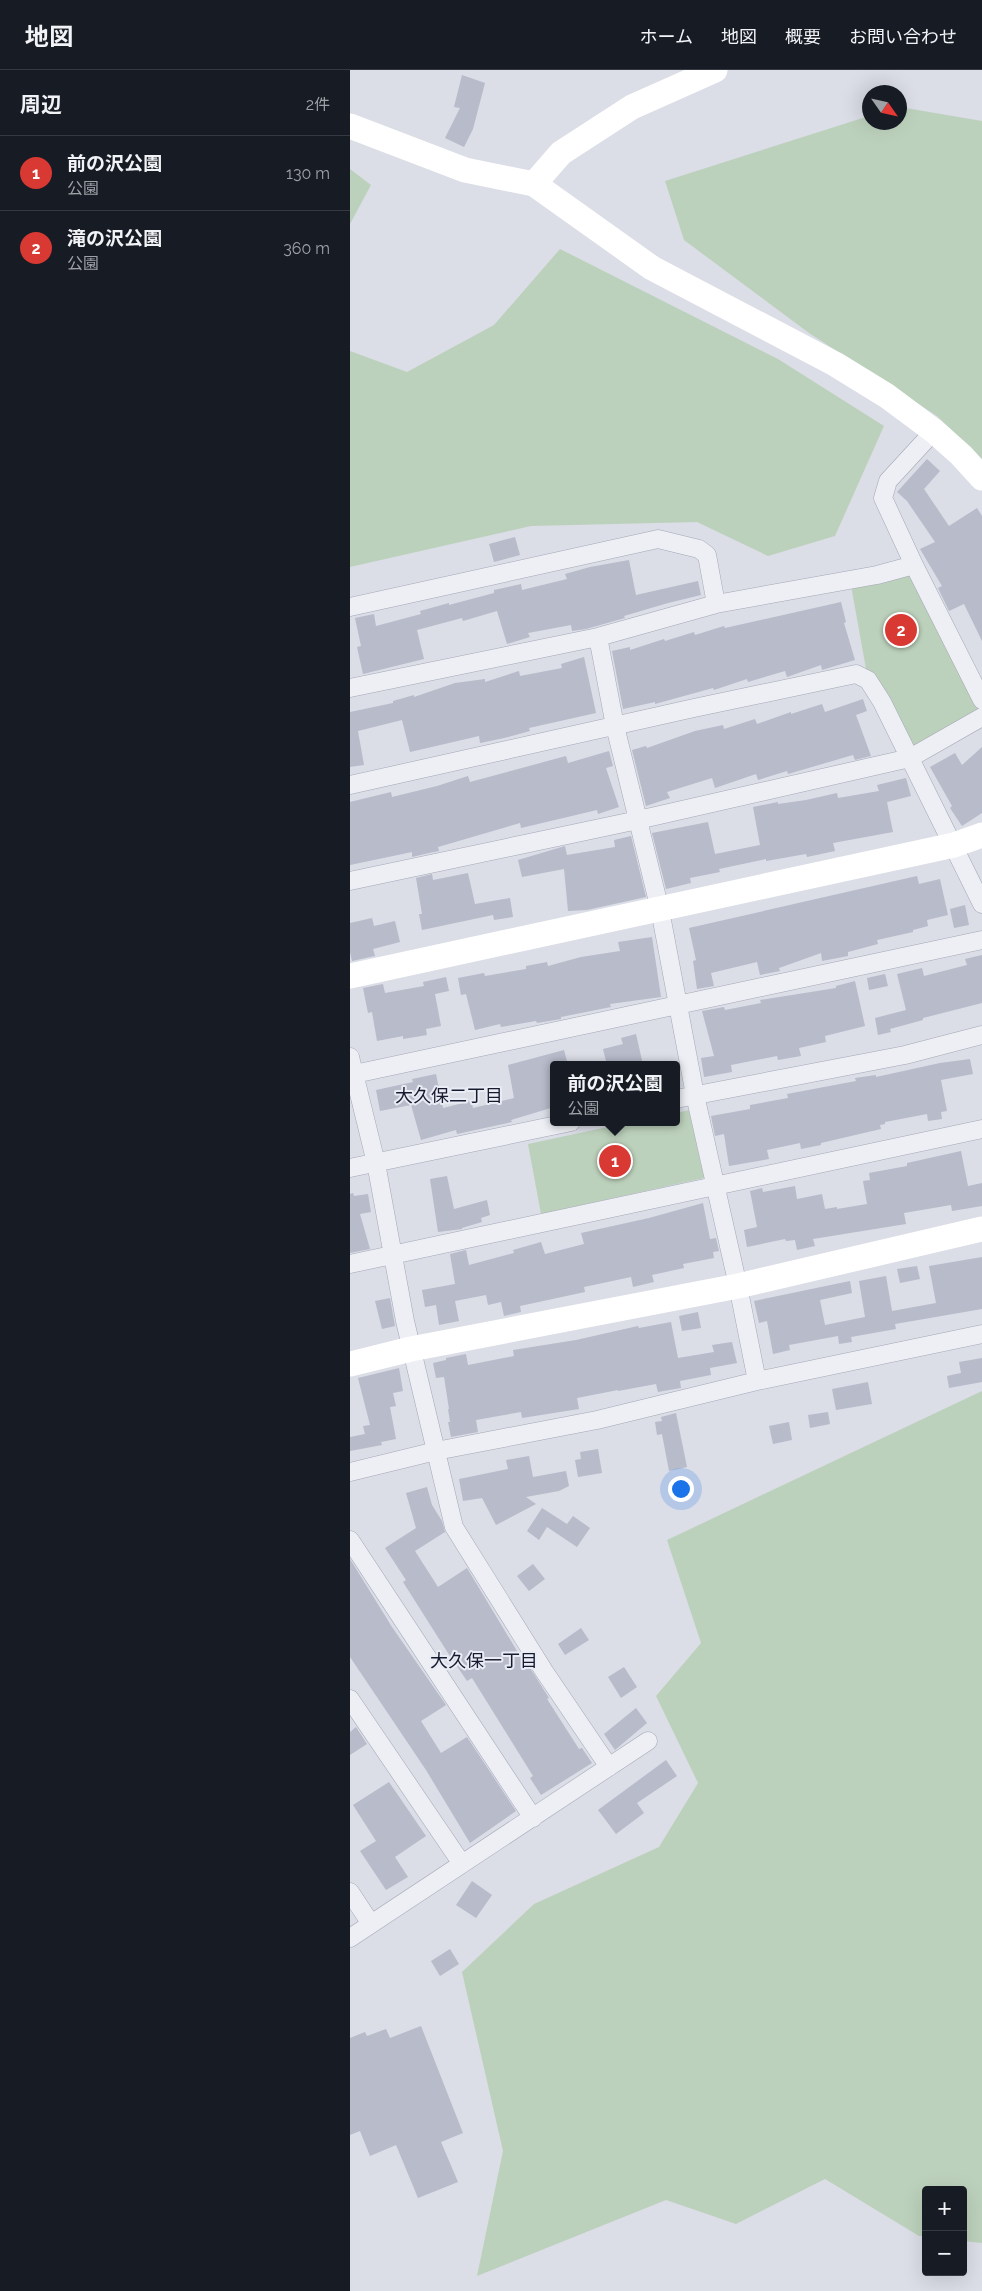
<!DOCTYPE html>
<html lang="ja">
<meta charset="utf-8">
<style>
:root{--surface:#171b24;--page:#242831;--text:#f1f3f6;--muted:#9ea1a6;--line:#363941;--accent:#d93933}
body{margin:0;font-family:Raleway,"Noto Sans JP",sans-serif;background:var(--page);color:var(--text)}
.controls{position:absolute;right:15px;bottom:15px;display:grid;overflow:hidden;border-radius:5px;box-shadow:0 5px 20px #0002}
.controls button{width:45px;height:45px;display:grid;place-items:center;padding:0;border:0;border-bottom:1px solid var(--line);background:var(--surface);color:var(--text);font:25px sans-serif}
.compass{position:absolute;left:512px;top:15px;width:45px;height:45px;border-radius:50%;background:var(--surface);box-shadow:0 5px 20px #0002;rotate:124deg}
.you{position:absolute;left:330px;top:1418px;width:18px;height:18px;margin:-12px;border:4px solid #fff;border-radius:50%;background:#1a73e8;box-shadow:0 0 0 8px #1a73e833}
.badge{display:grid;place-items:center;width:32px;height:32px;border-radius:50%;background:var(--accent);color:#fff;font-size:16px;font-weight:700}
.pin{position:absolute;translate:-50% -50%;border:2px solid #fff;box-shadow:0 1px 5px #0006}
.popup{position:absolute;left:200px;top:991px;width:130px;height:65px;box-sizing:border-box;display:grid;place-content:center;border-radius:5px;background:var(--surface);filter:drop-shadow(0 1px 4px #0005);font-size:16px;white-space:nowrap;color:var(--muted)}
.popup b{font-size:19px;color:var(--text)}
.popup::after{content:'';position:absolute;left:50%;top:100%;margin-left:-10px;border:10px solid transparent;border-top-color:var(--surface)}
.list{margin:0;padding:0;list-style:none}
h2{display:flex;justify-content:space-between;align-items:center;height:65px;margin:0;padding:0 20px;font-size:21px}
h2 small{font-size:16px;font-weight:400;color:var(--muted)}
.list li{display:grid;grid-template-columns:32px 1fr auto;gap:15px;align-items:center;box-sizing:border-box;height:75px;padding:0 20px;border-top:1px solid var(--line)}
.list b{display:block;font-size:19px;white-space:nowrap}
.list p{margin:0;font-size:16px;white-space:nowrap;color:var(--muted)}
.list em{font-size:16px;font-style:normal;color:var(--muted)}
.map{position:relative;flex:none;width:632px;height:2221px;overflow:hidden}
header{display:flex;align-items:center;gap:30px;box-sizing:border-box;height:70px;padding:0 25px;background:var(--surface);border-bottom:1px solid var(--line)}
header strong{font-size:24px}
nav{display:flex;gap:28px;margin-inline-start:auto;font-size:18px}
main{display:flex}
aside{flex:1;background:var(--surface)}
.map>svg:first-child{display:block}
.green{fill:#bcd1bb}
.building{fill:#b7bbca}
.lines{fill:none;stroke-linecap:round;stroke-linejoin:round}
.street-casing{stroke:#a4a7b4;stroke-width:19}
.street{stroke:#edeff5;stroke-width:18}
.secondary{stroke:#fff;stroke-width:25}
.labels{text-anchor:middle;stroke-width:4;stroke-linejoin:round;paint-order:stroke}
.neighbourhood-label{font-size:18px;fill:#161a2e;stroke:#eaecf5}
</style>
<header>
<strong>地図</strong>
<nav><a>ホーム</a><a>地図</a><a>概要</a><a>お問い合わせ</a></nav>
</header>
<main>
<aside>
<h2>周辺<small>2件</small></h2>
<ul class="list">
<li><span class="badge">1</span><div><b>前の沢公園</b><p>公園</p></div><em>130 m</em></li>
<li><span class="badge">2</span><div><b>滝の沢公園</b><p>公園</p></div><em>360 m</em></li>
</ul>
</aside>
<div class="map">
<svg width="632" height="2221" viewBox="0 0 632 2221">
<rect width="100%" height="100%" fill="#dbdde7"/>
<path class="green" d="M550,37L632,51V389L587,346L459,263L334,170L315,111L519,46L520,52H550Z
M0,99L21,115L0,154Z
M210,179L428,289L534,356L485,466L418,486L347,452L181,456L0,497V281L57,302L144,255Z
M564,495L632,643L560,688L518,610L500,510Z
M339,1040L354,1108L191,1144L178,1074L281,1052H326V1043Z
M632,1321V2173L613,2171V2120H576V2166H569L475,2109L386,2154L316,2130L127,2206L153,2081L112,1902L184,1834L309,1777L348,1713L306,1626L351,1573L317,1470Z"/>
<path class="building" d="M112,5L135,13L123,59L114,77L95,68L110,38L104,37Z
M577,389L590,401L574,419L599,456L627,438L632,446V571L614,534L599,541L588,518L592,516L570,479L585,472L557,431L547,422Z
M165,467L170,485L144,492L139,474Z
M279,490L286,525L348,511L351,525L318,533L274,546L275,548L236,559L222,561L221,555L178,563L180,567L157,574L147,541L113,551L112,548L67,560L74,589L13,604L7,577L11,576L5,548L24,544L26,556L71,544L70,541L99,533V535L144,523V520L171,514L172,520L217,509L215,504L240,497Z
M491,532L496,552L494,553L505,590L472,600L471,595L437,607L435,601L398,612L397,609L364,620L363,618L305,634V632L273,639L262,581L280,577V580L314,569L315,571L344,562L345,565L374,556L375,558Z
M234,587L246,643L179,658L180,661L154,668L130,673L129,666L60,682L52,650L8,661L14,695L0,697V642L43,633V631L64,625V627L105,613L135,609V612L169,601L170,606L212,598L211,594Z
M513,629L517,641L506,645L521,686L505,690L503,685L438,704L437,701L408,710L406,704L365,718L362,708L317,722L320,728L296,736L282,680L296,676L297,678L345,661L373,655L374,659L405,649L407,654L441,642V644L472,634L475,642Z
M632,677V743L612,756L600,738L602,736L580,697L605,683L612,695Z
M259,681L263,696L256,698L269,737L248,744L247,740L171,758L170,753L88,777L89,781L79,783L62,787V782L0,795V732L41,722L42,727L87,716L118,706L120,712L216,686L218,693Z
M556,708L561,726L537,732L543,762L483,773L485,781L457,787L456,784L416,791V789L369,799L370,802L340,808L341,813L316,819L302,763L358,752L365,784L410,775L403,737L428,732V734L456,730L487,723L488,728L529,721L527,715Z
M281,766L296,827L237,840L218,841L214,799L172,807L168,790L215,776L217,785L265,777L264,770Z
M118,803L125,834L160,828L163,847L144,850L143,845L72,860L69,844H72L66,808L82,804L83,810Z
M567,806L569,814L590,809L598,845L577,850L578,856L563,860V862L527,870L528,874L498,882V886L472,891L471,883L429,898L430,901L410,905L407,892L361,903L364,916L347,919L343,891L346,890L339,858Z
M615,835L619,855L604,858L600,839Z
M22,848L24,856L45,851L50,872L23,879L25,886L2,891L0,882V853Z
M302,867L311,927L260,934L261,937L211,947V949L187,953L186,951L151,957L150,954L125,960L116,924L111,925L108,908L134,903L135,906L176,899V896L197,892L198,896L231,887L270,881L268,872Z
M632,885V933L573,948V950L540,959L541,962L528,965L525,948L556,940L547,904L572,898L574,906L617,895L615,889Z
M535,904L538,916L519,920L517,908Z
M96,907L99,921L85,924L91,956L76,959L77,965L53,969V966L27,971L22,942L18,943L13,918L33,914L35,923L74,916L73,912Z
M505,911L515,956L475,966L476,972L449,978L451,986L428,990L427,986L381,995L382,1002L354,1007L351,988L364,986L352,941L374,937L375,940L411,933L410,930L486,918V916Z
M286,964L293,995H257L253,979L273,974L271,968Z
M214,980L218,995H204V1037L161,1050L162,1052L107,1064L106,1060L71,1070L61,1035L30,1041L26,1020L63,1012L62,1009L86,1004L93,1038L121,1031L123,1038L164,1028L158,995Z
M620,989L623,1004L591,1010L597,1041L591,1042L592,1049L578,1051L577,1044L535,1052V1054L530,1055L531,1059L471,1073V1075L451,1079L450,1073L417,1080L419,1089L379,1096L374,1064L365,1066L361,1046L400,1039V1035L438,1028L437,1024L506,1011L505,1008L526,1005V1007L590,993Z
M611,1081L618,1116L632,1113V1136L602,1141L601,1135L554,1143L556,1154L463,1169L465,1176L447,1180L445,1170L436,1171L435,1169L397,1177L394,1160L407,1157L400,1121L412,1118L413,1122L445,1116L447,1129L472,1124L475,1139L487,1137V1139L517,1134L513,1111L520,1110L519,1103L557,1096V1093Z
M97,1106L104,1139L137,1130L140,1145L131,1148L132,1152L112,1158V1159L88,1162L80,1109Z
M3,1123L4,1126L18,1124L21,1142L10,1144L20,1179L0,1183V1124Z
M353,1133L360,1169L366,1168L369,1181L363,1182L364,1188L333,1194L334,1198L302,1205L304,1212L283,1217L281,1207L234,1217L235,1222L170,1236L171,1242L154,1246L151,1232L138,1235L136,1225L105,1231L109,1251L89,1255L86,1235L75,1237L72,1220L105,1214L100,1184L116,1180L119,1195L164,1183L163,1180L191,1172L195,1184L234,1174L231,1163L299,1148Z
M632,1187V1239L545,1254L546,1259L501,1267L502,1272L489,1274L488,1266L439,1275L440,1280L423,1284L417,1251L409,1253L404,1231L500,1211L502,1223L470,1230L475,1255L515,1247L509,1211L536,1206L542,1241L586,1233L579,1196Z
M567,1196L570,1209L550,1213L547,1199Z
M40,1228L45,1256L32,1259L25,1231Z
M348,1242L351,1258L332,1261L329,1246Z
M321,1252L328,1288L364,1282L362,1275L382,1272L387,1293L360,1298L361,1305L330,1311L331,1318L308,1322L306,1314L268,1321V1320L227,1328L229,1339L172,1348L171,1342L126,1350L128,1362L101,1367L98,1352H100L98,1339H99L94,1307L86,1308L83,1293L96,1290V1288L116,1284L118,1295L164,1286L163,1280L226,1270L288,1256L289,1258Z
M632,1288V1312L599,1318L597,1306L611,1303L609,1292Z
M49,1298L53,1321L43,1323L46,1336L40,1337L46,1369L31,1372L32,1375L0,1381V1367L15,1364L13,1356L20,1355L8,1308Z
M518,1312L522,1334L486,1340L482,1319Z
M478,1342L480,1354L460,1358L458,1345Z
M326,1343L337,1397L319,1401L312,1364L307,1365L305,1352L312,1351L311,1347Z
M439,1352L442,1370L423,1374L419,1356Z
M248,1379L252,1403L228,1407L225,1390L231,1389L230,1382Z
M179,1386L183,1407L216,1401L219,1416L209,1421L176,1427L186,1434L146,1455L132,1428L113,1431L109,1409L158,1399L156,1390Z
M77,1417L82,1435L92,1451L95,1462L65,1481L88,1517L117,1498L173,1591L175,1590L199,1628L197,1629L229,1679L232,1678L242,1693L191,1725L180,1708L183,1706L142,1640L122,1608L117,1611L98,1583L53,1512L56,1510L35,1478L66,1458L56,1423Z
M192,1438L217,1454L223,1446L240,1458L227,1477L197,1457L189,1470L177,1461Z
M0,1489L42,1557L96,1635L71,1651L91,1683L117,1667L166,1741L120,1773L76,1700L0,1587Z
M183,1494L195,1509L179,1521L167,1506Z
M231,1558L239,1570L215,1585L208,1574Z
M274,1597L287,1617L271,1628L258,1607Z
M286,1638L297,1653L265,1680L254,1664Z
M6,1657L17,1674L0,1685V1662Z
M316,1690L327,1706L287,1733L294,1743L266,1764L248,1740Z
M39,1712L76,1766L45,1787L58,1807L36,1820L10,1781L26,1771L3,1735Z
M122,1811L142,1825L126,1848L106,1835Z
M100,1879L109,1894L90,1906L81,1891Z
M71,1956L113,2063L91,2072L108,2112L68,2128L46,2075L20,2086L10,2061L0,2065V1968L15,1962L17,1966L36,1959L40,1968Z"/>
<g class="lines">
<g class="street-casing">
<path id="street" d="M584,361L538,411L533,428L564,495L632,630
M0,537L308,469L349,479L357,485L366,534
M248,567L265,656L310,840L345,1025L388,1216L407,1311
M0,618L248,567L366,534L527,505L564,495
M0,715L344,638L506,604L518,610L532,632L632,834
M0,811L288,750L560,688L632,647
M0,987L26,1093L55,1251L104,1457L194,1601L259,1697
M0,1005L632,870
M326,1029L555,985L632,965
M0,1098L221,1052
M0,1194L632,1059
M0,1402L86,1381L247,1350L407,1311L632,1264
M0,1470L183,1748
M0,1629L112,1794
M0,1822L21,1854
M0,1868L298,1671"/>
</g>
<use href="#street" class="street"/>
<path class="secondary" d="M0,56L115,100L184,114L302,198L485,294L537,326L584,361L611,385L632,408
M184,114L211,83L282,37L365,0
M0,906L604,775L632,765
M0,1294L61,1279L388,1216L632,1159"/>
</g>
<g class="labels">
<g class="neighbourhood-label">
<text x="99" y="1032">大久保二丁目</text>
<text x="134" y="1597">大久保一丁目</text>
</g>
</g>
</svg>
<div class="controls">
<button>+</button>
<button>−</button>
</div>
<svg class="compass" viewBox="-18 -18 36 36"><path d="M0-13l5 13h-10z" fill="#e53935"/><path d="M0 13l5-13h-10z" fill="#9ea1a6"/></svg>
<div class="you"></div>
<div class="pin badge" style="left:265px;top:1091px">1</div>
<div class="popup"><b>前の沢公園</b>公園</div>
<div class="pin badge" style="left:551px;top:560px">2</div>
</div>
</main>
